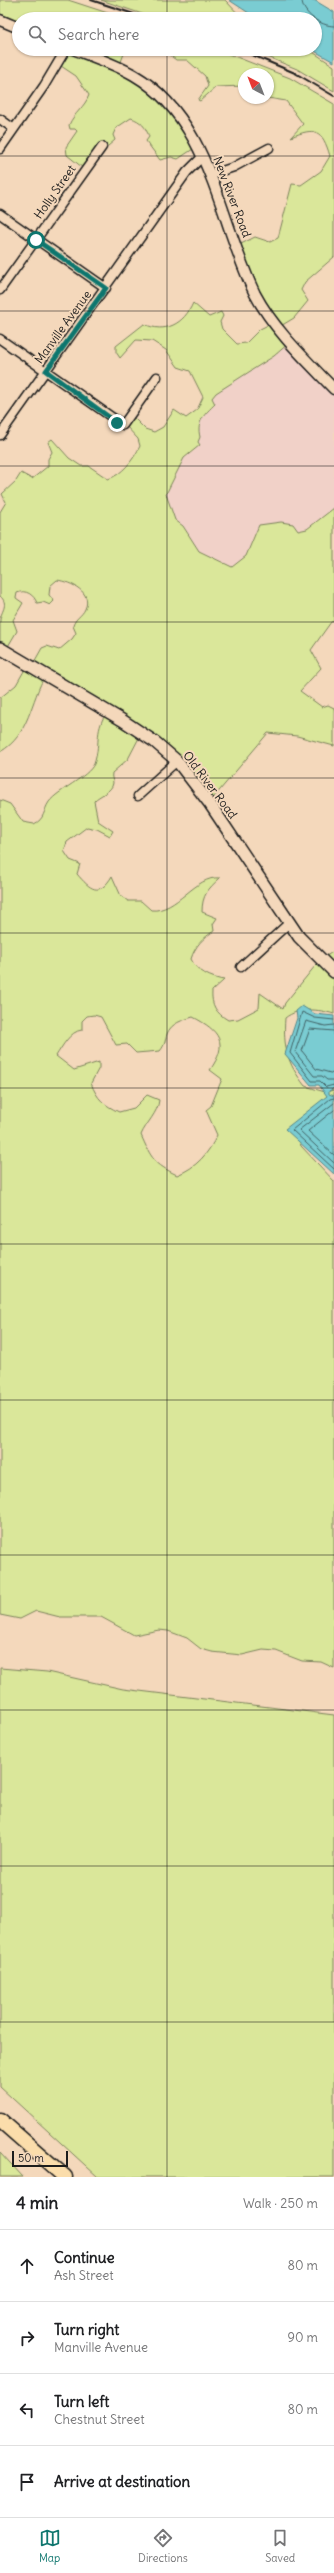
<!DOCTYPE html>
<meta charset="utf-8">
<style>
:root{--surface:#fff;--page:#f2f2f2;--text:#202124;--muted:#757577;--line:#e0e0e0;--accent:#0f766e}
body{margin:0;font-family:Delius,sans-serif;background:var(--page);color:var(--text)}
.compass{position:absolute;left:238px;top:68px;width:36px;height:36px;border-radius:50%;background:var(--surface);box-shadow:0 1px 3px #0004;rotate:318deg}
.scale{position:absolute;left:12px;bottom:10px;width:56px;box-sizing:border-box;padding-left:4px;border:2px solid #1c1c1c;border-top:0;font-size:11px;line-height:14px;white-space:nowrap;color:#1c1c1c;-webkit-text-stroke:3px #f4d8bb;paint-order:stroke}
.stop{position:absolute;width:12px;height:12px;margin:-9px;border:3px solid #0f766e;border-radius:50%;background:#fff}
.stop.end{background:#0f766e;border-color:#fff;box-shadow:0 1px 4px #0008}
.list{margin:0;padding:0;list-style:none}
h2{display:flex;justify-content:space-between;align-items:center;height:52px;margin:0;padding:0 16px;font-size:17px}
h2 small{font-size:13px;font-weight:400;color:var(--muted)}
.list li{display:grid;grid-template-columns:26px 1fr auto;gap:12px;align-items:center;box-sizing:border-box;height:72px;padding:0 16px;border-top:1px solid var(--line)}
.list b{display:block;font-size:15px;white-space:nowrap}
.list p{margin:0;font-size:13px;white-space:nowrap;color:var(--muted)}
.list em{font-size:13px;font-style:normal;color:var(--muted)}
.icon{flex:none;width:22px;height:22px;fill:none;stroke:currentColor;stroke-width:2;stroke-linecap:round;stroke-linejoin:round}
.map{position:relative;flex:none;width:334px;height:2177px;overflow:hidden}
.search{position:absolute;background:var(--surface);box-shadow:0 1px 3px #0004;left:12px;right:12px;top:12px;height:44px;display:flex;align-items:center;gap:10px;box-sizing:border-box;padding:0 14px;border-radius:22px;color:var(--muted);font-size:15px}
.sheet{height:340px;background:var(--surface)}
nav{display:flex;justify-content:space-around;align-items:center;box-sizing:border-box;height:56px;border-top:1px solid var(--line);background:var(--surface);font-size:11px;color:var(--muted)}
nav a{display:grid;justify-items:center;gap:2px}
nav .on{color:var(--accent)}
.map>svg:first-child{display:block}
.built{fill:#f1d1c8}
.green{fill:#dae79a;stroke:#7b825b;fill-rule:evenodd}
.water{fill:#7accd2;stroke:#548689}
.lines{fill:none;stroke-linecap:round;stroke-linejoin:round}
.shore{stroke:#426265;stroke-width:1}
.minor-casing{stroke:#1c1c1c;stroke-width:11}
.tertiary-casing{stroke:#1c1c1c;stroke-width:13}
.secondary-casing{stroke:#1c1c1c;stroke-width:14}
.motorway-casing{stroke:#1c1c1c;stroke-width:17}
.minor{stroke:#f4d8bb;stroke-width:8}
.tertiary{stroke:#f4d8bb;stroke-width:10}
.secondary{stroke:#f4d8bb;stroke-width:11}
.motorway{stroke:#fbddab;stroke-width:14}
.rail{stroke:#1c1c1c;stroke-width:2}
.route{stroke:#0f766e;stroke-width:5}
.grid{fill:none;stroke:#1c1c1c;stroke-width:1;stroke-opacity:0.55}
.labels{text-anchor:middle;stroke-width:4;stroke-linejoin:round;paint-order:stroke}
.street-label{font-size:12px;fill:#1c1c1c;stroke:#f4d8bb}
</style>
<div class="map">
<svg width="334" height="2177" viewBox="0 0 334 2177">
<rect width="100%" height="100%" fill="#f4d8bb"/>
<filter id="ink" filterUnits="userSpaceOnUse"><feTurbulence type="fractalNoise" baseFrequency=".025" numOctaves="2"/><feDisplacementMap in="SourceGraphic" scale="8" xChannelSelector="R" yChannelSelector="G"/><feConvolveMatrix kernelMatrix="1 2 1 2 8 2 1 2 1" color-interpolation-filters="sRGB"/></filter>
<g filter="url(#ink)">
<path class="built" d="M287,344L334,395V508L307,529L254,534L246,556L232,567L198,550L183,526L175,520L166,494L184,458L194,451L200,437L199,430L201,418L215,404L212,398L216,393L274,356Z"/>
<path class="green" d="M0,0H68L126,19H19V29L0,21Z
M101,0H225L243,19H157Z
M67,49H135L125,51L119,67L156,93L196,147L178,159L171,157L160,160L146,141L149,137C146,127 141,121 131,118L116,128L113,135L115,140L100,153L88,172L67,155L66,147L77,131L75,129H70L69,125C74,113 85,107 89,95L76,76L61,66Z
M158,49H216L290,78L334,104V257L305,282L301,290L308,301L294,318L279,327L289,343L274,356L216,393L212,398L215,404C205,414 196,421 200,437L198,442L200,445L184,458L166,494L175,520L183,526L199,551L232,567L246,556L259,525L281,522L293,524L298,531L307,529L334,508V621L331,622L311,650L321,668L300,691L322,707L328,705L334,708V746L297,736L268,733L209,803L183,769L141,734L128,759L112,773C111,778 113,779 113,783C112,792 99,795 94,801L98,821L113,831L110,836L97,829L87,827L67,842L64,851L70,860L80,864L77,874C90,889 99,898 112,876L121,896L128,901H141L151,910C177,913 195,875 220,878C208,889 202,895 202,912L217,918L213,924L214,931C203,938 195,946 191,959C196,971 211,978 224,980L212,991C211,1005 216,1013 228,1020L238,1019L259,1008L260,993L283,1009L285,1003L320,960L334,951V1014C318,1009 299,1007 285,1018C283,1047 287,1063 305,1086L325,1092L334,1090V1101L294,1126L301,1146L334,1181V1668L321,1662L302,1661L276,1651L263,1650L242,1655L212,1652L201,1649L187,1638L168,1631L159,1630L134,1635L101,1617H60L36,1611L20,1619L0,1615V800L10,804L23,822L34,824C45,819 43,811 49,802C58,790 88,777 94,764C101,744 94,733 106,713L46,674C30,701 30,735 0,752V698L16,685L28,664H33L42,648L47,646L59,650L72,639L76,633L73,626C75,618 82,616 85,609C93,592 71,582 57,580L50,586L49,595L54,601L50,605L43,602L37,603C34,595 26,589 17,593L16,598L23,603L13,620L17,631L7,648H0C0,639 0,627 0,619C2,610 9,604 0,596V512L6,502L2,494L16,481L21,473L32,479L48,466V459L52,452L48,442L52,439L69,458L81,466H89L108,479C122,475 134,459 140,446L138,439L125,425L133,417L145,429L154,432L163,427L174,410L186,418L197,410L203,397L190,371L178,367L166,350L152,341L136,340L120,358L116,352V346L144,324C165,334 184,324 193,303L209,317L221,312L223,316L220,322L222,329L237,344L246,343L260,329L274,322L257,293L239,245L255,237L270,242L278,238L292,184L301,185L321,171L330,156C322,129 315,127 291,137L303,124L286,101L268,98V74H244V86L216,87L200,101L198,100L208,86L205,76L187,60H176L163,50ZM94,1015L101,1017L116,1045L127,1044L136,1053L160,1051C165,1045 165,1041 167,1034C171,1023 183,1020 193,1017C220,1031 229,1043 210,1070L222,1079L211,1106L206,1110L217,1135C209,1153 196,1168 177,1175C154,1164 151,1158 141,1135C146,1123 158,1113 159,1100L147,1095L134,1108L119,1112C104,1105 97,1099 91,1083L99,1068V1062L74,1070L56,1056C62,1047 70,1031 82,1030V1021L87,1016Z
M248,49H308L334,66V91L297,69Z
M0,1668L47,1672L123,1689L334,1715V2177H98L0,2087Z
M0,2152L23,2177H0Z"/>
<path class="water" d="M229,0H314L334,12V62L311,49H315V19H258Z
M302,1006L315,1014L334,1016V1088L329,1091V1094L334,1096V1174L285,1129L327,1096L319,1085H311L285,1054L297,1018L296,1011Z"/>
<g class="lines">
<path class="shore" d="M302,0C302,14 321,26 334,26
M334,1020L315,1018L302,1012L290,1053L312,1081H320L326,1087L334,1085
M334,1025L325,1026L306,1021L295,1052L314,1076H322L327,1080H334
M334,1031L310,1029L302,1051L316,1069L334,1074
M334,1098L330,1099L292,1130L334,1169
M334,1103L299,1130L334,1163
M334,1110L308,1131L334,1155"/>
<g class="minor-casing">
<path id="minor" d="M0,119L14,129
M0,149L44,86L66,49
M210,175L234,167L269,148
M0,214L106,288
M0,290L102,147
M0,339L123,425L157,377
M0,435L187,172L202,157
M138,796L177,761
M241,967L289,923"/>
</g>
<g class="tertiary-casing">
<path id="tertiary" d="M0,20L19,28
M73,49C94,57 115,64 134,75C211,120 219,221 255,294C274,330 306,360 334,389"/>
</g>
<g class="secondary-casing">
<path id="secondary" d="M0,648L122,720L155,742L177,761L210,804L299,937L334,972"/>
</g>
<g class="motorway-casing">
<path id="motorway" d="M0,2120L65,2177"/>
</g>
<use href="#minor" class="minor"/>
<use href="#tertiary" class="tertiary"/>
<use href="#secondary" class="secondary"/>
<use href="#motorway" class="motorway"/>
<path class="rail" d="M91,0L149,19
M238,49L295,73L334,96"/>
</g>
</g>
<g class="lines" filter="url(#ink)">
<path class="route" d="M36,240L106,288L46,371L117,423"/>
</g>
<path class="grid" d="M167,0V19M167,49V2177M0,156H334M0,311H334M0,466H334M0,622H334M0,778H334M0,933H334M0,1088H334M0,1244H334M0,1400H334M0,1555H334M0,1710H334M0,1866H334M0,2022H334"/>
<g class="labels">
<g class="street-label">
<text transform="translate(55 192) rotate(-55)" y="4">Holly Street</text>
<text transform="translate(232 197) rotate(69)" y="4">New River Road</text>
<text transform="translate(63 327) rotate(-54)" y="4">Manville Avenue</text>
<text transform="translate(210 785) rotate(53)" y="4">Old River Road</text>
</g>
</g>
</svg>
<svg class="compass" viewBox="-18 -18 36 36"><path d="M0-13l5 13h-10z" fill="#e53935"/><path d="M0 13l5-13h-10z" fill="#757577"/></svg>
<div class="scale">50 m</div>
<div class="stop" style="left:36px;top:240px"></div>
<div class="stop end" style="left:117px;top:423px"></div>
<div class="search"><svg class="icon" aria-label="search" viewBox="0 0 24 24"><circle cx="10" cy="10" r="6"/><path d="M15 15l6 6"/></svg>Search here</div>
</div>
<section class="sheet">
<h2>4 min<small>Walk · 250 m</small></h2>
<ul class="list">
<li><svg class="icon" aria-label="ahead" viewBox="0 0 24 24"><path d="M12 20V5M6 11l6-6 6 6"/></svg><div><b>Continue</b><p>Ash Street</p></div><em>80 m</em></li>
<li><svg class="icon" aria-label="right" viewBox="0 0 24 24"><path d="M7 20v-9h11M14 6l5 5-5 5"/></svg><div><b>Turn right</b><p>Manville Avenue</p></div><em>90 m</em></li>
<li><svg class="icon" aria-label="left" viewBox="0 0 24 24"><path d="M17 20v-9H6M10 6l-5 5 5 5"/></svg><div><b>Turn left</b><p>Chestnut Street</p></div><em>80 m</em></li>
<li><svg class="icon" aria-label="arrive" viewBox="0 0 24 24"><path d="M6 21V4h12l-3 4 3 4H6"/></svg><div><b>Arrive at destination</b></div></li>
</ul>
</section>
<nav>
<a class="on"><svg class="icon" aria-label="map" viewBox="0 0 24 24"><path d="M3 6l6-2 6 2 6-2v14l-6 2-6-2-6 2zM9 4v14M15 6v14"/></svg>Map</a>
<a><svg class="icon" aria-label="directions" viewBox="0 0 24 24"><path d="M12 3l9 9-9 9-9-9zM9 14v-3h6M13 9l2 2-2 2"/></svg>Directions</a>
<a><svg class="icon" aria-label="saved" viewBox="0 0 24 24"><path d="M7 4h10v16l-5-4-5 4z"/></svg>Saved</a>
</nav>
